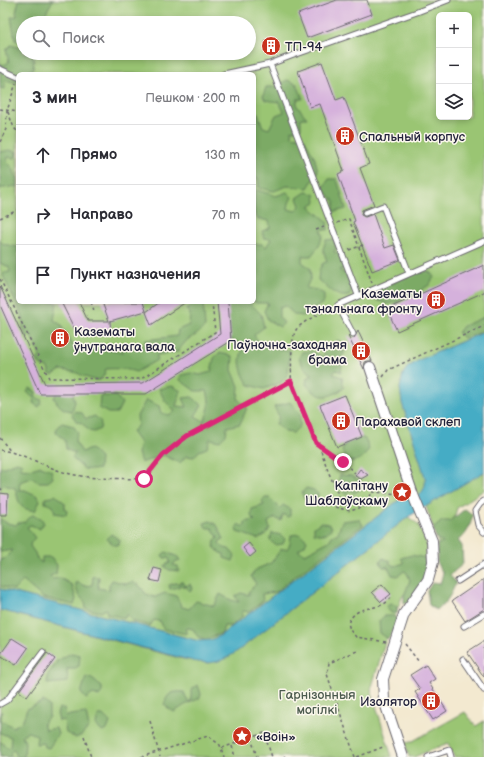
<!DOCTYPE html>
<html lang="ru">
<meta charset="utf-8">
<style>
:root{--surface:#fff;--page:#f2f2f3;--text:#2b2b33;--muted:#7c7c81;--line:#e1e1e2}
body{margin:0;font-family:"Balsamiq Sans",sans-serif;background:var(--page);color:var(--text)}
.controls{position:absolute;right:12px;top:12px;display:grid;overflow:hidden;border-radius:6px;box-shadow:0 2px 6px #0003}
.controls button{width:36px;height:36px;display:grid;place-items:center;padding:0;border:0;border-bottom:1px solid var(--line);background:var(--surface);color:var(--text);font:20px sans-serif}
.stop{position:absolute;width:12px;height:12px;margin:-9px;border:3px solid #db2777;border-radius:50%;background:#fff}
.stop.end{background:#db2777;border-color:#fff;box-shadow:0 1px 4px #0008}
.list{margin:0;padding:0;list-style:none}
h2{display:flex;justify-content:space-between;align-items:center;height:52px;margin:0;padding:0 16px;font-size:17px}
h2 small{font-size:13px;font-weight:400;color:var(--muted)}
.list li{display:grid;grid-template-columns:26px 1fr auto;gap:12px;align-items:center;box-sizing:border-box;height:60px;padding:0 16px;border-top:1px solid var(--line)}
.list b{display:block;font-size:15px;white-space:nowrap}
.list em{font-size:13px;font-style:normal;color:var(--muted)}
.icon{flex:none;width:22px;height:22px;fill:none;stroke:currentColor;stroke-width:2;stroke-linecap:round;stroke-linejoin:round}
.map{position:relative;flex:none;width:484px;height:757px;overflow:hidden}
.search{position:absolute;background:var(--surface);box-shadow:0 2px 6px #0003;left:16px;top:16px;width:240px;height:44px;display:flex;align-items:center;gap:10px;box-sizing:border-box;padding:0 14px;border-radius:22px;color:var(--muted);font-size:15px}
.panel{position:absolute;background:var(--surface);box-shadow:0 2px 6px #0003;left:16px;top:72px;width:240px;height:232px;border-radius:6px}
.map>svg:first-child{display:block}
.green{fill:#9ac573;stroke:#5e7457;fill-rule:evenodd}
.forest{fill:#7baa65;stroke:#4e6650}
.water{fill:#45acc5;stroke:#346780}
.building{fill:#d5b1dc}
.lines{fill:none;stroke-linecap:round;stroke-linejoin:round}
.lane-casing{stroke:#6b686f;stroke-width:7}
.street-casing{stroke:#6b686f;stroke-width:12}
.path{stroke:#6b686f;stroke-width:1.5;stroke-dasharray:3 3;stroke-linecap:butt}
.lane{stroke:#fff;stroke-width:5}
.street{stroke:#fff;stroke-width:10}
.route{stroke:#db2777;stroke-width:5}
.labels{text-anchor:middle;stroke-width:3;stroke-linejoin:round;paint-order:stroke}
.poi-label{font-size:13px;fill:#22223b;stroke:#fbf7ec;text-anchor:start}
.park-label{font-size:13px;fill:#4c5b4f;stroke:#fbf7ec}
</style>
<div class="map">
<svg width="484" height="757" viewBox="0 0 484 757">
<rect width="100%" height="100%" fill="#fbf7ec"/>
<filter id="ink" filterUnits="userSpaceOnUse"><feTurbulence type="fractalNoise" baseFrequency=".025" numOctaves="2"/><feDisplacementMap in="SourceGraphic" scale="8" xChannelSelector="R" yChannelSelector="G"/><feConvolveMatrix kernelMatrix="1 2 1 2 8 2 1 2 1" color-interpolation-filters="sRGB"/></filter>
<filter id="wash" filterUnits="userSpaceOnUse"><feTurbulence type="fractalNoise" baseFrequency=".012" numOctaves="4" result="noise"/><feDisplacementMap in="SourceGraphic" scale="16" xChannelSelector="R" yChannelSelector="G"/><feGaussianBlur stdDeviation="0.9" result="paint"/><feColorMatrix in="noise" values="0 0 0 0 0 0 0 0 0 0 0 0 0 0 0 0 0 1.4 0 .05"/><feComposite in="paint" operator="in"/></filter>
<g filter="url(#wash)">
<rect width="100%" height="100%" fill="#f3e9d0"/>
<path class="green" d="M0,0H484V332L419,360L407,368L403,374L400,388L402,403L425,477C427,488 422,497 411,500C407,501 404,498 399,500L221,635L211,640L199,641L0,589ZM439,15H469V117H439ZM23,23H249V53H23ZM18,74H254V302H18Z
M484,472V490L457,508L443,558L426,506Z
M408,517L418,524L427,545L423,571L402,597L385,642L371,690L392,757H0V610L183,659L209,663L239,650Z
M465,712L476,726L484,721V757H454L448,743L414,757H409L405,743L411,742Z"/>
<path class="forest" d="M19,0H53L40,23H23V42L15,40L11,17L17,16L16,12Z
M11,45L23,49V53H31L34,59L33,69L29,70L28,74H18V83L5,80V89L0,88V63L4,65L9,62L6,50Z
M287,80L297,84L303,99H297V106L307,118H301V128L291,131L292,136L304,138L314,156L318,171L308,188L287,186L274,191L259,188L258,178L254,179V151H256L254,145V114H258L263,127L269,129L276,115L284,112L279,102L265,100L263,96L266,87H275Z
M10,150L17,152L15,158L8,157L7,162L13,168L16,177L18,178V187C12,185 7,189 0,188V152Z
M329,179H337L346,209L333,212L335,202L323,188Z
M257,190L276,196L287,192L292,197L289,203L288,209L295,211L300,206L297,198L306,192L315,194L316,202L309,206L327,221L328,230L323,229L321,231L323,235L319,246L311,256H302V262L310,268L311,277L306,288L317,290L324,294V302L304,316L295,315L285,306L279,308V317L284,323L280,327L268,320L264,311L268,303H256L254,301V244H262L266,247L271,239L264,238L262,231L270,228L269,221L258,219L254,213V192Z
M334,239L336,248L334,252L339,254L345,268L339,270L346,274L352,288L349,296C335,298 329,288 318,280L319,270L323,263L327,262L323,249L326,240Z
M0,240L3,244L18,247V302H56L57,303L54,320L60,324L77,352C92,350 107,348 122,353L123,347L141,349L146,340L177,336L178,330L189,325L190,313L186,310L192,305V302H203L205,327L196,335L187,340L177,352L157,355V360L136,372C128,369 116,368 106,369L104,375L100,380C89,381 84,375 74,372C70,371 65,371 61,370L53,375L50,374L48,368L41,366L37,360L40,356L31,336L26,337L23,327V318L19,309L3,276V273L10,272L9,267L0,263Z
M429,271L434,277L429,285L415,294H407L398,302L387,304L377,300L378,291C394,282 411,273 429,271Z
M223,302H249L261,314L264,327L254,335L260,344L272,345L281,350H290L288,374L282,382L264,389L249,385C241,373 236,359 245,346L237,343L223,334Z
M484,317V329L479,333L463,338L458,333L463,326Z
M338,340L344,344V354L337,362L342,363L341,372L336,370L333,374L342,377L344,388C328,399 319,400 306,384L307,378L313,375L304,368L299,358L302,352L311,351L324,357L325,354L319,349L330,347Z
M219,353L233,356L232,370L239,386L238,399L247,408L240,424L227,427L226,435L220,441L210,439L207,448L199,451L194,457L186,456L180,463L163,455L141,463L138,453L140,443L132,432L138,425L137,416L146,400L159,406L161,413L169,415L175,411L165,401L159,389L172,386L181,391L176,406L187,407L183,398L192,397L202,405L195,416L204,421C210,410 210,402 207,391H195L180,380L181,375L191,373L200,375L211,372L214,358Z
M30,388L36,392L35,397L42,400L41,404L39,407L33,403L34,399L27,392Z
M58,389L72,390L75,402L72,411C62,410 59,406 54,398Z
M100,396H116L122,403L117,413H108L99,408Z
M290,402L300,414V426L293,433L285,432L276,424L279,416L274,407Z
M75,411L82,413L86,419L95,416L101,422L100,429L94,432L89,431L82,423L77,422L72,415Z
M62,423L73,426L78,432L75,441L82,452L91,449L100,458L99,469L93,470L84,469L72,458L76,452H72L66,449L65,440L56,433L57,427Z
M358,435L366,440L369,449C363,459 359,461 348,462L342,451L348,439Z
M17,462L22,464L20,468L31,469L41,466L51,470L53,478L48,482H38L32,478L20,482L19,490H25L38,496L40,501L35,511C17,508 20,504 15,488L4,485L0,488V467H4Z
M340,475L352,476L363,483V488L354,493L349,490L346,495L342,490L338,482Z
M306,488L314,490L318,494L317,499L309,502L304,499L302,493Z
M55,495L65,503V508L67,511L66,515L55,513L53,506L45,503V498L53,497Z
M264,498H270L280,508L283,505L290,509V516L287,517L283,514L281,521L275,518L268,522L270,529L265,535L258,539L237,532L236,528L239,524L241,526H245V522L255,520L251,516L252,509L264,505L262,502Z
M465,509L473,515C470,525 468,535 458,540L462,546L463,564L450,575L456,583C451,594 447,604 436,610L429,605L427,591L432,583L440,584L443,573L437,564V544L443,543L436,538L433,529L442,521H450Z
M32,515L41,518L44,523L40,529L31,525L27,527L35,538L31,542L30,546L35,553L37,559L42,563V557H51L57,565L56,574L50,576L52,579L60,578L72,585L76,599L74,605L43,598L23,581L14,590L0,586V560L5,558L13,550L0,552V519L7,523L16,525L18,523L25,522Z
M359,519L363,525L290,580L276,592L262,594L263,601L249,612L242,611V617L232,626H224L222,633L206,639L198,637L193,629L188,628L185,629L187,634L163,629L161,622L154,620L150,626L132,621L127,614L125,618L107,614L106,609L101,612L86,609L85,602C79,596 75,591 76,582L85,586L92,585L93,576L99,577L98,588L109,590V585L112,580L126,584L132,582L139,585L147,595L155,597L165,593L176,596L182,607L189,609L196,601L214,606L220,594L231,600L239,602L235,596L241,593L249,595V591L256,584L251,576L257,569L271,563L281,549H287L290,544L291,535L299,534L307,540L305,545L298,550L305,554L329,541L332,536L338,533L342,521Z
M210,521L217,525L224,539L221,540L219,543L224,548L229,549L235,556L233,561L224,558V554L220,553L214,547L215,540L218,537L212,528H206L204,523Z
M321,522L328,524L332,527C327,535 323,535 314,533V527Z
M272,533L281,535L285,539L283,544L275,545L270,540Z
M111,534L120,540L118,545H114L107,539Z
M166,552L178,557L180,561H176L173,565L178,566L179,571L169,570L164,566L167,564L170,563L169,558H164L162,555Z
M412,555L425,558L428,567L424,580L408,604L404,603V596L410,580L407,573L404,571L398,576L392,575L388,567H383L380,562L383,558L391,561L389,563L395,566L404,563L401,558Z
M179,582H183L186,586L190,584L192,589L190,591L186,587L180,585L179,587L170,589L169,585L176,583L179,584Z
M390,604L396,605L398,613H391L386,607Z
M384,616H393L398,619L395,629L388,639L380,633L379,621Z
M71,653L80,655L79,666L73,669H67L68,682L47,684L48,674L53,668L57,661Z
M86,677L92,679L102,687V692L99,696L93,694L86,699L81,693Z
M198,685L201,694L200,698L185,705L174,712L164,705C167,693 172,691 184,692L188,702L191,701V690Z
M44,701L49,706V717L43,723L45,730L56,728L58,734L49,748L45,747L44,743L36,744L37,735L28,732L22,735L25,742L24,757H17L14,749L10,753L12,757H0V741L8,748L10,747L11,737L0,733V712H2L1,720L13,727L22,722L27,709Z
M59,708L65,709L66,717L70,715L86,713L89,727L82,735L76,738L66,733L64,720L59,721L57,714Z
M98,715H103L110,722L107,730L102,732L96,725Z"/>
<path class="water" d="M484,332V472L408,517L239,650C222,662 213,665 193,661L0,610V589L199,641L211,640L221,635L399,500L404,498L411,500C421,495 427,489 425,477L402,403L400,388L403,374L407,368L419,360Z"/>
<g id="blocks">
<path class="building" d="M337,0H367L372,14L307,38L298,14Z
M275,40L277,49L267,51L265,42Z
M322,62L336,100L344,97L369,164L360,168L374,205L362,210L361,215L365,217L373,214L385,248L394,245L400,260L372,271L353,222L355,221L338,174L344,171L320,104L310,107L298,71Z
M484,265V292L397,331L387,309Z
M0,286L45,384L143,383L220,334L217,302H228L231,341L146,394H40L0,305Z
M61,302H79L88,321H109L102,302H143L146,311L110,321L111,334H77Z
M160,302H186L151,325L146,312Z
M358,331L372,361H368L365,362L364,369L348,336L349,335L351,338H354Z
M345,395L362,437L337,447L320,405Z
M360,469L368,475L361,479L355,476Z
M0,493L8,494L7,515H0Z
M249,543L256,552L250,557L243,548Z
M154,568L162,570L159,582L150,580Z
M484,579V609L465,621L452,601Z
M382,584L391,594L381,602L372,592Z
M12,638L28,648L16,665L0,655Z
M484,641V677L467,652Z
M47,653L55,659L27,697L19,691Z
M426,665L435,679L429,683L447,711L433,720L415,692L420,689L410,675Z"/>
</g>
</g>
<g filter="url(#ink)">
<use href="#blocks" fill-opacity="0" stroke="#6b686f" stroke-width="1"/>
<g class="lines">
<g class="lane-casing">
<path id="lane" d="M270,64L358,295
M0,69L18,77
M224,74L270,64L291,56L417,12L448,0
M365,213L383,206L409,273
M353,334L338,305L484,241
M484,501L480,504L475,511L478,525L484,532
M458,581L484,564
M464,626L484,614
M463,659L484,690
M0,704L7,700L43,652
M428,757L449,750L451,757"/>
</g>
<g class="street-casing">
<path id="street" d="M370,367L413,495L432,541L433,562L428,580L404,614L383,679L384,700L403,757"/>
</g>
<path class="path" d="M0,109L18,112
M8,112L14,128L18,132
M0,142L6,129L7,111L16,83
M0,218L18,210
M337,223L349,219L372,283
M316,230L324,227
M349,250L363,245
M0,279L49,378L141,379L215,332L212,302
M91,302L95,313
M383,377L388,370L484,326
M291,381L317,443L343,462L355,473
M0,438L11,452
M319,445L328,471L338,494L335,507L350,511L366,506L372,492L403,494
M0,450C24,453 44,467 67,473C91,480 119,478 144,479L163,455L187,436L291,381C292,369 290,340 296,330C302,321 322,313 331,308
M0,488L2,490
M386,642L356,637L350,630L348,623C357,605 369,611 384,604C387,602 390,599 392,597
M405,644L419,662
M150,721L160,757
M84,736L91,757
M251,738L257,757
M232,746L235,757
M222,748L264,733L272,757
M284,756L285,757
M141,757L208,736L220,745L224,757
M355,757L327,674L329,663L357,651
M357,757L383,747"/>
<use href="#lane" class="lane"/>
<use href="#street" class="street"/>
</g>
</g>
<g class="lines" filter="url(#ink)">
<path class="route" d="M144,479L163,455L187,436L291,381L316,443L343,462"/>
</g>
<defs>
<g id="building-disc" transform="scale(1)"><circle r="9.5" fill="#c8321e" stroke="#fbf7ec"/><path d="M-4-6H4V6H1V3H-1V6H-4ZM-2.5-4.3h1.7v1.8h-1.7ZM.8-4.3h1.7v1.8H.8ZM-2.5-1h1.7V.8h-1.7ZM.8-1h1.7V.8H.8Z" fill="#fff"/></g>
<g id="sight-disc" transform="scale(1)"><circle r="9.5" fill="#c8321e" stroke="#fbf7ec"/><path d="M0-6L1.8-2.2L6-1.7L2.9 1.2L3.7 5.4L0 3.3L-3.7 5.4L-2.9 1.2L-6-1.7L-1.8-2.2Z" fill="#fff"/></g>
</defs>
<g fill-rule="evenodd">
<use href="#building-disc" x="271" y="46"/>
<use href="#building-disc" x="345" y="136"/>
<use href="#building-disc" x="436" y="300"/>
<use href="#building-disc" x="60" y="338"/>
<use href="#building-disc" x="361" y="351"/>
<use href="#building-disc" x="341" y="421"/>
<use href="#sight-disc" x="402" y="492"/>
<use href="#building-disc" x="431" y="701"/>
<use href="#sight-disc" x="242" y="736"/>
</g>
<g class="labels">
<g class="poi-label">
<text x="285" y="51">ТП-94</text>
<text x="359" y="141">Спальный корпус</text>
<text x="422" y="298" text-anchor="end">Казематы<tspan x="422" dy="15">тэнальнага фронту</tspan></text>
<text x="74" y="336">Казематы<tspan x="74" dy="15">ўнутранага вала</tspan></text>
<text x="347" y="349" text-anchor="end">Паўночна-заходняя<tspan x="347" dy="15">брама</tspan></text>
<text x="355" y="426">Парахавой склеп</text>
<text x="388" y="490" text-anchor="end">Капітану<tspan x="388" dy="15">Шаблоўскаму</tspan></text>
<text x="417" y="706" text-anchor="end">Изолятор</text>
<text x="256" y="741">«Воін»</text>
</g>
<g class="park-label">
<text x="317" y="699">Гарнізонныя<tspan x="317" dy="15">могілкі</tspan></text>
</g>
</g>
</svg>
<div class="controls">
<button>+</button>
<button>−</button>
<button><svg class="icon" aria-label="layers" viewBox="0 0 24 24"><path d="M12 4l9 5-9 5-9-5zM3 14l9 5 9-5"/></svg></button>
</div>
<div class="stop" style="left:144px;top:479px"></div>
<div class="stop end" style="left:343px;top:462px"></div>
<div class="search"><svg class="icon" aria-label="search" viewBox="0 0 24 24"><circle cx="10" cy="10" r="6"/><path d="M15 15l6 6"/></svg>Поиск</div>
<section class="panel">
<h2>3 мин<small>Пешком · 200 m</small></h2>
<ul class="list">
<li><svg class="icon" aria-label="ahead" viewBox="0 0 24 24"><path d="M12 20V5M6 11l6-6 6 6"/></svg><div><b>Прямо</b></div><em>130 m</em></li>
<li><svg class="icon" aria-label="right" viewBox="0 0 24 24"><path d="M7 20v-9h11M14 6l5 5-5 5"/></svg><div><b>Направо</b></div><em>70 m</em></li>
<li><svg class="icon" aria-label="arrive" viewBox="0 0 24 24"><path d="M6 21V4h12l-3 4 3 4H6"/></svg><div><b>Пункт назначения</b></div></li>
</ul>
</section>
</div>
